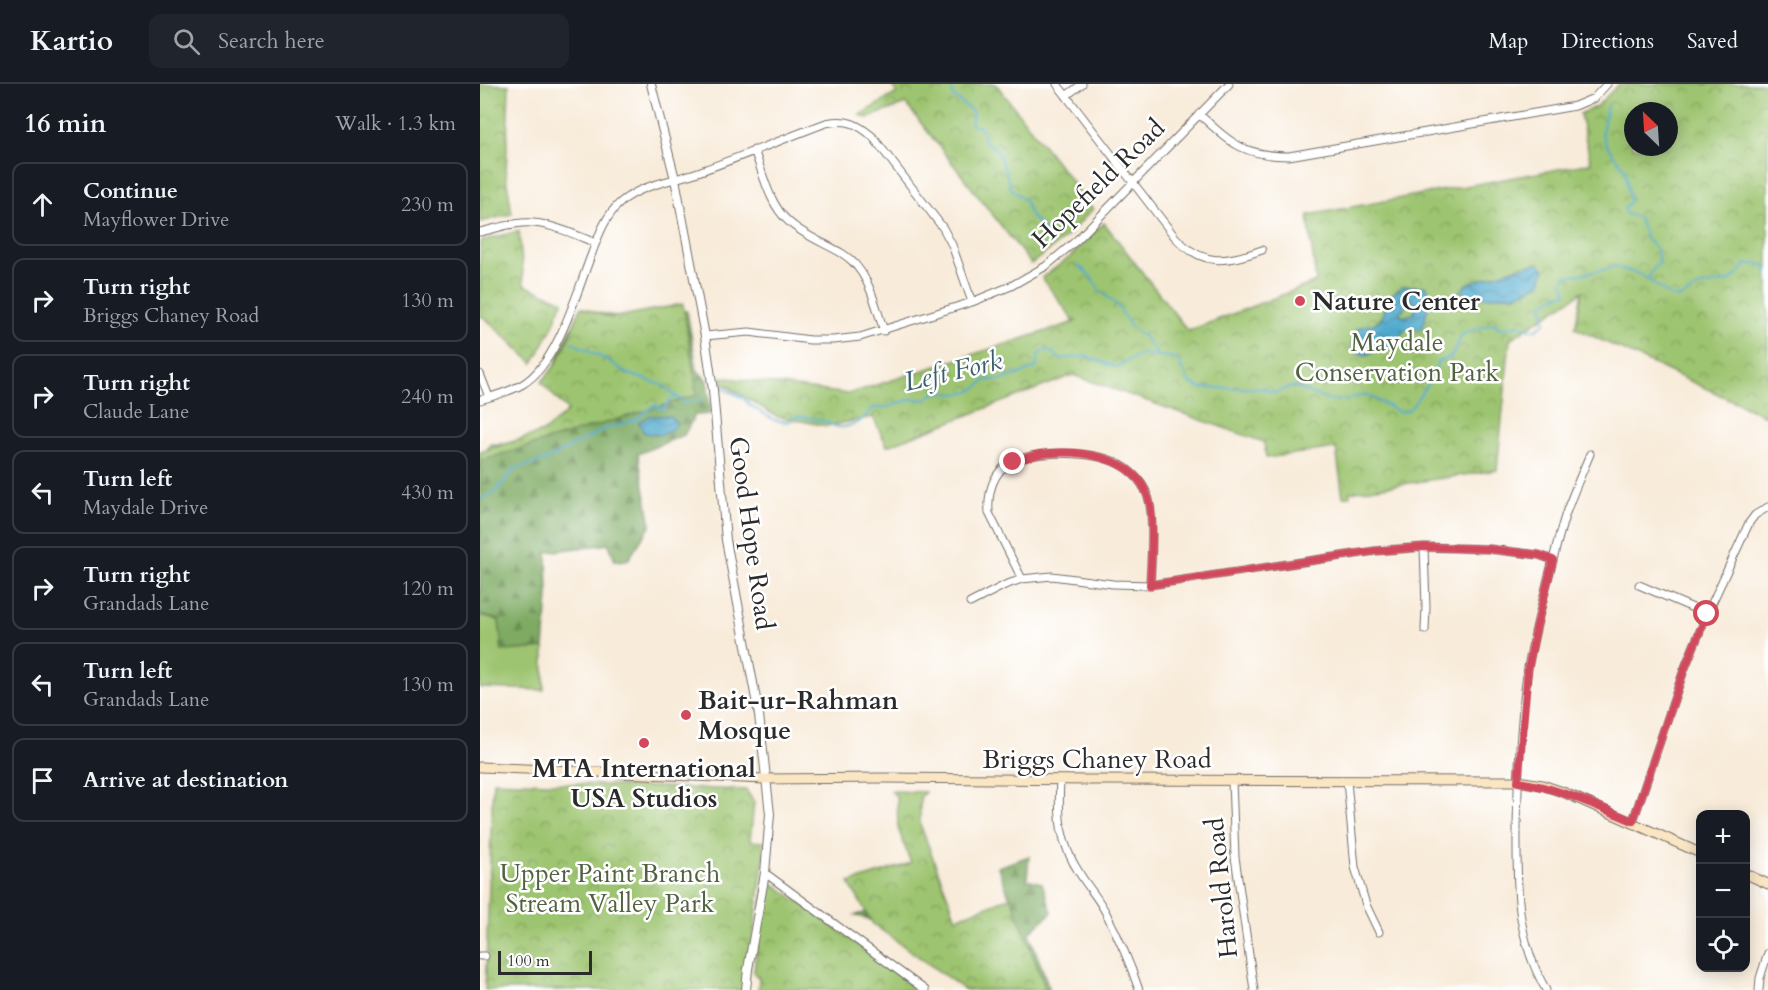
<!DOCTYPE html>
<meta charset="utf-8">
<style>
:root{--surface:#171b24;--page:#20242c;--text:#f1f3f6;--muted:#9ea1a6;--line:#363941}
body{margin:0;font-family:Cardo,serif;background:var(--page);color:var(--text)}
.controls{position:absolute;right:18px;bottom:18px;display:grid;overflow:hidden;border-radius:12px;box-shadow:0 3px 15px #0003}
.controls button{width:54px;height:54px;display:grid;place-items:center;padding:0;border:0;border-bottom:2px solid var(--line);background:var(--surface);color:var(--text);font:30px sans-serif}
.compass{position:absolute;left:1144px;top:18px;width:54px;height:54px;border-radius:50%;background:var(--surface);box-shadow:0 3px 15px #0003;rotate:335deg}
.scale{position:absolute;left:18px;bottom:15px;width:94px;box-sizing:border-box;padding-left:6px;border:3px solid #2b2b2b;border-top:0;font-size:16px;line-height:21px;white-space:nowrap;color:#2b2b2b;-webkit-text-stroke:4px #fff;paint-order:stroke}
.stop{position:absolute;width:18px;height:18px;margin:-14px;border:4px solid #d1495b;border-radius:50%;background:#fff}
.stop.end{background:#d1495b;border-color:#fff;box-shadow:0 2px 6px #0008}
.list{margin:0;padding:0;list-style:none}
h2{display:flex;justify-content:space-between;align-items:center;height:78px;margin:0;padding:0 24px;font-size:26px}
h2 small{font-size:20px;font-weight:400;color:var(--muted)}
.list li{display:grid;grid-template-columns:39px 1fr auto;gap:18px;align-items:center;box-sizing:border-box;height:84px;margin:0 12px 12px;padding:0 12px;border:2px solid var(--line);border-radius:12px}
.list b{display:block;font-size:22px;white-space:nowrap}
.list p{margin:0;font-size:20px;white-space:nowrap;color:var(--muted)}
.list em{font-size:20px;font-style:normal;color:var(--muted)}
.icon{flex:none;width:33px;height:33px;fill:none;stroke:currentColor;stroke-width:2;stroke-linecap:round;stroke-linejoin:round}
.map{position:relative;flex:none;width:1288px;height:906px;overflow:hidden}
header{display:flex;align-items:center;gap:36px;box-sizing:border-box;height:84px;padding:0 30px;background:var(--surface);border-bottom:2px solid var(--line)}
header strong{font-size:28px}
nav{display:flex;gap:33px;margin-inline-start:auto;font-size:21px}
.search{width:420px;height:54px;background:var(--page);display:flex;align-items:center;gap:15px;box-sizing:border-box;padding:0 21px;border-radius:12px;color:var(--muted);font-size:22px}
main{display:flex}
aside{flex:1;background:var(--surface)}
.map>svg:first-child{display:block}
.grass{fill:#9dc46f;stroke:#64784d;stroke-width:1.5}
.forest{fill:url(#forest-firs);stroke:#546a46;stroke-width:1.5}
.park{fill:url(#park-crowns);stroke:#64784d;stroke-width:1.5;fill-rule:evenodd}
.water{fill:url(#water-waves);stroke:#3e6a7c;stroke-width:1.5;fill-rule:evenodd}
.lines{fill:none;stroke-linecap:round;stroke-linejoin:round}
.stream{stroke:#50aacd;stroke-width:2}
.minor-casing{stroke:#736e68;stroke-width:9}
.tertiary-casing{stroke:#736e68;stroke-width:10}
.secondary-casing{stroke:#736e68;stroke-width:11}
.minor{stroke:#fff;stroke-width:7}
.tertiary{stroke:#fff;stroke-width:8}
.secondary{stroke:#fbe6c4;stroke-width:9}
.route{stroke:#d1495b;stroke-width:8}
.poi-dot{fill:#d1495b;stroke:#fff;stroke-width:2}
.labels{text-anchor:middle;stroke-width:5;stroke-linejoin:round;paint-order:stroke}
.street-label{font-size:26px;fill:#2b2b2b;stroke:#fff}
.poi-label{font-size:26px;font-weight:bold;fill:#2b2b2b;stroke:#fff;text-anchor:start}
.park-label{font-size:26px;fill:#536143;stroke:#fff}
.water-label{font-size:27px;font-style:italic;fill:#3a5e6c;stroke:#fff}
</style>
<header>
<strong>Kartio</strong>
<div class="search"><svg class="icon" aria-label="search" viewBox="0 0 24 24"><circle cx="10" cy="10" r="6"/><path d="M15 15l6 6"/></svg>Search here</div>
<nav><a>Map</a><a>Directions</a><a>Saved</a></nav>
</header>
<main>
<aside>
<h2>16 min<small>Walk · 1.3 km</small></h2>
<ul class="list">
<li><svg class="icon" aria-label="ahead" viewBox="0 0 24 24"><path d="M12 20V5M6 11l6-6 6 6"/></svg><div><b>Continue</b><p>Mayflower Drive</p></div><em>230 m</em></li>
<li><svg class="icon" aria-label="right" viewBox="0 0 24 24"><path d="M7 20v-9h11M14 6l5 5-5 5"/></svg><div><b>Turn right</b><p>Briggs Chaney Road</p></div><em>130 m</em></li>
<li><svg class="icon" aria-label="right" viewBox="0 0 24 24"><path d="M7 20v-9h11M14 6l5 5-5 5"/></svg><div><b>Turn right</b><p>Claude Lane</p></div><em>240 m</em></li>
<li><svg class="icon" aria-label="left" viewBox="0 0 24 24"><path d="M17 20v-9H6M10 6l-5 5 5 5"/></svg><div><b>Turn left</b><p>Maydale Drive</p></div><em>430 m</em></li>
<li><svg class="icon" aria-label="right" viewBox="0 0 24 24"><path d="M7 20v-9h11M14 6l5 5-5 5"/></svg><div><b>Turn right</b><p>Grandads Lane</p></div><em>120 m</em></li>
<li><svg class="icon" aria-label="left" viewBox="0 0 24 24"><path d="M17 20v-9H6M10 6l-5 5 5 5"/></svg><div><b>Turn left</b><p>Grandads Lane</p></div><em>130 m</em></li>
<li><svg class="icon" aria-label="arrive" viewBox="0 0 24 24"><path d="M6 21V4h12l-3 4 3 4H6"/></svg><div><b>Arrive at destination</b></div></li>
</ul>
</aside>
<div class="map">
<svg width="1288" height="906" viewBox="0 0 1288 906">
<defs>
<pattern id="forest-firs" width="22" height="20" patternUnits="userSpaceOnUse" patternTransform="scale(1.5)"><rect width="22" height="20" fill="#7eaa62"/><path d="M5 1l3.5 6h-7zM16 11l3.5 6h-7z" fill="#678b51"/></pattern>
<pattern id="park-crowns" width="20" height="18" patternUnits="userSpaceOnUse" patternTransform="scale(1.5)"><rect width="20" height="18" fill="#9dc46f"/><path d="M2 6a3 3 0 1 1 6 0M12 15a3 3 0 1 1 6 0" fill="none" stroke="#809f5b"/></pattern>
<pattern id="water-waves" width="16" height="10" patternUnits="userSpaceOnUse" patternTransform="scale(1.5)"><rect width="16" height="10" fill="#50aacd"/><path d="M0 5q4-4 8 0t8 0" fill="none" stroke="#438ba7"/></pattern>
</defs>
<rect width="100%" height="100%" fill="#fff"/>
<filter id="ink" filterUnits="userSpaceOnUse"><feTurbulence type="fractalNoise" baseFrequency=".0167" numOctaves="2"/><feDisplacementMap in="SourceGraphic" scale="12" xChannelSelector="R" yChannelSelector="G"/><feConvolveMatrix kernelMatrix="1 2 1 2 8 2 1 2 1" color-interpolation-filters="sRGB"/></filter>
<filter id="wash" filterUnits="userSpaceOnUse"><feTurbulence type="fractalNoise" baseFrequency=".008" numOctaves="4" result="noise"/><feDisplacementMap in="SourceGraphic" scale="24" xChannelSelector="R" yChannelSelector="G"/><feGaussianBlur stdDeviation="1.35" result="paint"/><feColorMatrix in="noise" values="0 0 0 0 0 0 0 0 0 0 0 0 0 0 0 0 0 1.4 0 .05"/><feComposite in="paint" operator="in"/></filter>
<g filter="url(#wash)">
<rect width="100%" height="100%" fill="#f8ebd9"/>
<path class="grass" d="M0,531L19,536L22,567L64,564V606L0,604Z"/>
<path class="forest" d="M102,226L152,235L207,227L217,286L227,296L231,330L215,331L204,351L158,370L171,441L148,476L135,477L129,460L67,468L68,513L64,564L22,567L19,536L0,531V373L4,372L10,360L55,361L91,330L68,298L86,254Z
M549,772L547,795L562,799L572,828L549,849L570,906H496L405,841L375,831L461,810L474,840L531,817L518,783Z"/>
<path class="park" d="M0,0L29,1L26,91L32,130L0,138Z
M411,0H516L613,125L585,154L551,180L426,20L387,34L380,31L417,9Z
M1139,0H1288V333L1095,244L1102,208L1030,255L1017,386L869,408L870,412L863,413L856,364L786,374L784,358L593,291L407,362L393,333L347,342L296,332L242,299V293L368,310L595,238L562,194L590,173L624,139L708,247L836,198L828,131L1111,79L1100,30L1117,22ZM1153,27H1189V63H1153Z
M39,147L44,201L83,217L72,244L53,279L5,234L0,232V157Z
M203,220L217,311L0,377V368L63,348L88,327L61,298C82,278 90,250 101,223L131,234Z
M13,697L266,706L274,718L270,757L286,758L266,906H5Z
M411,707L445,708L440,714V740L476,834L531,813L566,906H485L393,840L369,799L431,779L418,744L417,713Z
M286,794L440,906H278L279,894L274,889V886Z"/>
<path class="water" d="M1059,179L1065,185L1060,200L1035,212L1026,211L994,214L980,207L989,199L1040,183Z
M923,202H946L951,211C947,223 947,236 941,245H926L909,264L900,263L887,271L879,270L872,264C872,232 891,249 902,233C906,228 904,219 908,214C911,210 919,206 923,202ZM926,216H932L935,222L934,230L928,231L927,233L920,231V227L924,225Z
M170,332H190L197,340C185,352 179,353 163,348L159,338Z"/>
<g class="lines">
<path class="stream" d="M470,0L474,13L493,28L491,41L501,43L504,58L517,65L532,106L545,116L550,131L565,147L575,152
M1127,22L1122,49L1126,61L1145,85L1150,117L1144,125L1146,130L1158,133L1167,156L1176,164L1180,179L1173,185L1168,196
M598,181L611,193L620,207L637,221L651,243L664,253L678,272
M92,258L132,279L146,289L182,301L204,318L223,316
M238,304H243L263,314L271,322L294,336L308,338L317,332L345,337L357,343H365L379,338L394,324L408,323L431,315L446,316L455,308L476,310L492,307L506,296H522L556,284L559,270L564,266L572,268L580,275L606,272L635,283L662,270L696,274L709,298L720,304H783L794,309L814,302L847,316H865L886,310L919,328L929,326L954,292L957,278L972,272L982,250L1014,239L1020,245L1038,241L1055,246L1065,239L1063,220L1072,213L1087,209L1083,199L1085,192L1101,190L1136,183L1160,190L1192,213L1200,214L1221,202L1250,197L1264,184L1265,180L1272,181L1278,179L1287,184L1286,188L1288,190
M0,413L4,414L17,406L34,385L66,376L124,345L155,336L174,321L184,325L190,315L198,313"/>
</g>
</g>
<g filter="url(#ink)">
<g class="lines">
<g class="minor-casing">
<path id="minor" d="M577,0L695,153C723,183 746,179 782,166
M586,12L602,0
M719,30C751,59 763,72 809,72L1095,22L1114,14L1127,0
M274,66C283,89 289,120 308,137C324,152 345,159 363,170C389,186 395,221 404,247
M0,148C14,145 28,140 42,139C67,137 93,150 116,159
M225,252L269,248L330,256H353L380,253L492,218L531,202L566,182L597,156L749,0
M0,290L9,313
M0,316C15,312 29,308 43,300C78,279 97,207 112,169C119,150 126,131 141,118C162,100 193,97 218,88C261,73 303,55 346,39C367,35 377,39 393,53L463,144L472,161L492,218
M944,463L946,523L945,546
M542,495L509,429C508,413 510,398 521,386C543,364 609,366 635,378C650,385 661,396 667,410C675,428 671,479 670,501
M1159,501L1227,530
M490,519L525,501L542,495L572,492L633,500L670,501L895,467L944,463L1009,465L1059,471L1073,476
M580,696C578,733 579,758 600,790C608,803 619,815 626,829C639,854 650,879 659,906
M752,697L755,773L774,906
M867,697L875,783L886,821L899,848
M1153,737L1204,586L1227,530L1269,439L1275,431L1288,423
M285,789L445,906
M0,872H5
M1066,906C1035,851 1037,804 1037,743C1038,690 1040,636 1048,584C1053,554 1061,524 1068,495C1074,473 1079,450 1086,429C1093,409 1102,389 1110,370
M1279,906L1280,894L1288,869"/>
</g>
<g class="tertiary-casing">
<path id="tertiary" d="M171,0L195,95L225,252L233,306L246,456L279,631L290,730L285,789L268,885L266,906"/>
</g>
<g class="secondary-casing">
<path id="secondary" d="M0,683L285,695L403,694L610,696L1038,697L1062,701L1083,708L1220,769
M1266,790L1288,800"/>
</g>
<use href="#minor" class="minor"/>
<use href="#tertiary" class="tertiary"/>
<use href="#secondary" class="secondary"/>
</g>
</g>
<g class="lines" filter="url(#ink)">
<path class="route" d="M533,378C542,375 551,372 560,370C597,365 654,371 668,413C675,432 671,478 670,501L895,467L944,463L1009,465L1059,471L1073,476L1056,545L1048,585L1038,698C1079,704 1114,721 1153,737L1204,586L1227,530"/>
</g>
<g class="poi-dot">
<circle cx="820" cy="217" r="6"/>
<circle cx="206" cy="631" r="6"/>
<circle cx="164" cy="659" r="6"/>
</g>
<g class="labels">
<g class="street-label">
<text transform="translate(618 99) rotate(-44)" y="9">Hopefield Road</text>
<text transform="translate(272 449) rotate(82)" y="9">Good Hope Road</text>
<text x="617" y="684">Briggs Chaney Road</text>
<text transform="translate(741 804) rotate(-96)" y="9">Harold Road</text>
</g>
<g class="poi-label">
<text x="832" y="226">Nature Center</text>
<text x="218" y="625">Bait-ur-Rahman<tspan x="218" dy="30">Mosque</tspan></text>
<text x="164" y="693" text-anchor="middle">MTA International<tspan x="164" dy="30">USA Studios</tspan></text>
</g>
<g class="park-label">
<text x="917" y="267">Maydale<tspan x="917" dy="30">Conservation Park</tspan></text>
<text x="130" y="798">Upper Paint Branch<tspan x="130" dy="30">Stream Valley Park</tspan></text>
</g>
<g class="water-label">
<text transform="translate(473 287) rotate(-13)" y="9">Left Fork</text>
</g>
</g>
</svg>
<div class="controls">
<button>+</button>
<button>−</button>
<button><svg class="icon" aria-label="locate" viewBox="0 0 24 24"><circle cx="12" cy="12" r="6"/><path d="M12 2v4M12 18v4M2 12h4M18 12h4"/></svg></button>
</div>
<svg class="compass" viewBox="-18 -18 36 36"><path d="M0-13l5 13h-10z" fill="#e53935"/><path d="M0 13l5-13h-10z" fill="#9ea1a6"/></svg>
<div class="scale">100 m</div>
<div class="stop" style="left:1227px;top:530px"></div>
<div class="stop end" style="left:533px;top:378px"></div>
</div>
</main>
